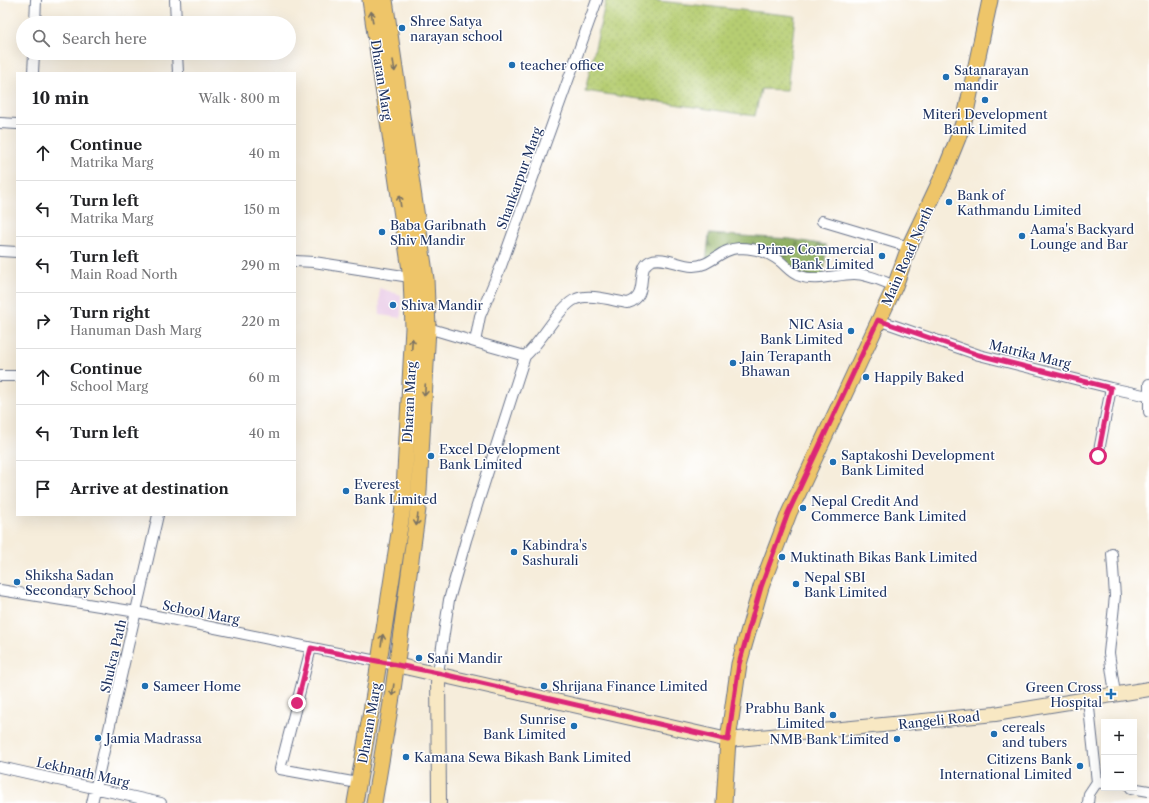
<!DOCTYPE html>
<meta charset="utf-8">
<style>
:root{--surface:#fff;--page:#f6f6f6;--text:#202124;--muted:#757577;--line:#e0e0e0}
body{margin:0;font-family:"Libre Caslon Text",serif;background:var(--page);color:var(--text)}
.controls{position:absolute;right:12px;bottom:12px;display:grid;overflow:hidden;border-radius:0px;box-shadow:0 4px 16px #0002}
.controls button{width:36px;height:36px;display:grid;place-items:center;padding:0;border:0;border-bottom:1px solid var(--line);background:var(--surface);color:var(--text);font:20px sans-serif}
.stop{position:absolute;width:12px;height:12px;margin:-9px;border:3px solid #db2777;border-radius:50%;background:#fff}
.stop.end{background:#db2777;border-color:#fff;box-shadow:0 1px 4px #0008}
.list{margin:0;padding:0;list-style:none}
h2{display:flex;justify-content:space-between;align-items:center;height:52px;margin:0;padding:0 16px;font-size:17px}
h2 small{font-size:13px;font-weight:400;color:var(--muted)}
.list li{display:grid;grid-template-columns:26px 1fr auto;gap:12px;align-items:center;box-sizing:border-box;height:56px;padding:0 16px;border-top:1px solid var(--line)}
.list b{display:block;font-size:15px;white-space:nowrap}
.list p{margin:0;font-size:13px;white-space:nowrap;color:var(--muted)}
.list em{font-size:13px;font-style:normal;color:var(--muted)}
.icon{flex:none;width:22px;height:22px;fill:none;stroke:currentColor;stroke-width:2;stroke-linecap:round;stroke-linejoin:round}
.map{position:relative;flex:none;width:1149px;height:803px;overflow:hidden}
.search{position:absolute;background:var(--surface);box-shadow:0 4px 16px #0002;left:16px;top:16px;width:280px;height:44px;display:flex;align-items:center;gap:10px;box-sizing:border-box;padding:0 14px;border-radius:22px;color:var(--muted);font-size:15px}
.panel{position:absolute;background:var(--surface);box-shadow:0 4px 16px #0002;left:16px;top:72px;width:280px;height:444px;border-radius:0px}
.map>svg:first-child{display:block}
.built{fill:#ecd1ea}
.grass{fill:url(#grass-dots);stroke:#687e68}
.forest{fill:url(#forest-firs);stroke:#567061}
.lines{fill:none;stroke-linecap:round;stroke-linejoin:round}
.street-casing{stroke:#68728a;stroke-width:12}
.secondary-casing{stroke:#68728a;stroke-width:16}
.primary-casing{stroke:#68728a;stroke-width:17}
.street{stroke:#fff;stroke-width:10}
.secondary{stroke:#f8e8c3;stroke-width:14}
.primary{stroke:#eec569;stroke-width:15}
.oneway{stroke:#7a7263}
.route{stroke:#db2777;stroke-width:5}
.poi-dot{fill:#1f6fb2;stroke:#fff;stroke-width:1.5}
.labels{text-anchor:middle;stroke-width:3;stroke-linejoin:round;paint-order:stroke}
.poi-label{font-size:13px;fill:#1b2f5e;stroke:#fff;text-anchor:start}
.street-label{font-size:13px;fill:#1b2f5e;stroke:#fff}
</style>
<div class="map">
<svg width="1149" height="803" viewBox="0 0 1149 803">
<defs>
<pattern id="grass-dots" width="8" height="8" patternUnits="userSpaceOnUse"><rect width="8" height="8" fill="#b6cd72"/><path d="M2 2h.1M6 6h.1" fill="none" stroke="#9cb065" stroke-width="1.8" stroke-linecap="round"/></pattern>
<pattern id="forest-firs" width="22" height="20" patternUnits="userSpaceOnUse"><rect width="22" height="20" fill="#90b064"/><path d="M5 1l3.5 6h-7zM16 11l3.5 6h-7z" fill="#759056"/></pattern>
</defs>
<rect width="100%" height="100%" fill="#fff"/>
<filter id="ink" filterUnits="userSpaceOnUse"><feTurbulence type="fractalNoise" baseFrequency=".025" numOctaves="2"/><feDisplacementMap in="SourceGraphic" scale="8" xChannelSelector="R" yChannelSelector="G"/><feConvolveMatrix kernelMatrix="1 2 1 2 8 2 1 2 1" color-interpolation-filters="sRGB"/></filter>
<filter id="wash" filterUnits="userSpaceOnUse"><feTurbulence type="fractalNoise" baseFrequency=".012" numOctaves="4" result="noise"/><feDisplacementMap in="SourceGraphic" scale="16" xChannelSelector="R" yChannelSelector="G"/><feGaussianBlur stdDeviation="0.9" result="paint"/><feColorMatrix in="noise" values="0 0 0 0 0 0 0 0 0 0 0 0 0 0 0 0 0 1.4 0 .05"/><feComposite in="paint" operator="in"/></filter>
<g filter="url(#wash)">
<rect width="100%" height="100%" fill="#f6eddb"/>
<path class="built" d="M379,288L401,295V318L380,315Z"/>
<path class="grass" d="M606,0H650L795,16L787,90L761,89L755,116L585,91Z"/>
<path class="forest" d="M709,234L790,239L826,245L824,278H809L761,251L741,250L706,264Z"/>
</g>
<g filter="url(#ink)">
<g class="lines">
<g class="street-casing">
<path id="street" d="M175,0L176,23
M35,23L36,0
M177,53L178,73
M33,73L34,53
M0,123L17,124
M822,221L909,247
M0,251L17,252
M295,261L314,262L416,278
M878,320L979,355L1111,388L1098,456
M428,328L475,342L480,316L501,266L597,0
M475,342L525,356
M0,376H17
M1149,384V412
M1111,388L1148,396
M1112,554L1115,596L1109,653L1115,694
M0,590L137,612L396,665
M311,648L280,769L358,783
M438,673L449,600L466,540L525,356C541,343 560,305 576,299C590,293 613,301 628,303C650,297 635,269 650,261C662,255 680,266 692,266C711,267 719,249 739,248C754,248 769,252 781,262C787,267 792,274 800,276C816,282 837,274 854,274C868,274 882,281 895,286
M1088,699L1097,782L1104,783
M0,767L161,803
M1131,788L1149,791
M92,803L158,515
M1088,803L1089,794L1097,782"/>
</g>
<g class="secondary-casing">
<path id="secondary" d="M396,665L728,740L995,714L1149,689
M438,673L439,803"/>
</g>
<g class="primary-casing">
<path id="primary" d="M355,803L374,694L403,507L413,328L411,277L370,0
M374,803L392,697L418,509L428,328L426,279L385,0
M724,803L728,740L739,664L761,587L789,513L895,286L909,247L943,175L958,138L965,117L990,0"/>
</g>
<use href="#street" class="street"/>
<use href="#secondary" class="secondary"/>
<use href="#primary" class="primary"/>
</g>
<defs><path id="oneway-shaft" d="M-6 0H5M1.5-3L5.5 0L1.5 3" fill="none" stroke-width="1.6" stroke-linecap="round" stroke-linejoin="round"/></defs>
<g class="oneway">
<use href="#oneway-shaft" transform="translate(372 17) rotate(-99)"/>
<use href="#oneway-shaft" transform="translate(394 66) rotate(81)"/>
<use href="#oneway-shaft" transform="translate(400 201) rotate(-98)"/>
<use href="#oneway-shaft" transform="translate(412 344) rotate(-87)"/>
<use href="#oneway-shaft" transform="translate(425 390) rotate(93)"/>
<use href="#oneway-shaft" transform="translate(417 520) rotate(98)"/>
<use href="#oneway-shaft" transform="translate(382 640) rotate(-81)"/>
<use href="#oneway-shaft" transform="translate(393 690) rotate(98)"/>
</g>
</g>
<g class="lines" filter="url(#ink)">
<path class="route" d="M297,703L311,648L438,673L728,740L739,664L761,587L788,513L878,320L979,355L1111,388L1098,456"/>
</g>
<g class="poi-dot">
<circle cx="402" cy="28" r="4"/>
<circle cx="512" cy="65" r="4"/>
<circle cx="946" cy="77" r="4"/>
<circle cx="985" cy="100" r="4"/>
<circle cx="949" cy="202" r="4"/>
<circle cx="382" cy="232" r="4"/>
<circle cx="1022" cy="236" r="4"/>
<circle cx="882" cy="256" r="4"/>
<circle cx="393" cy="305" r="4"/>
<circle cx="851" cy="331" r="4"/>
<circle cx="733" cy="363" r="4"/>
<circle cx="866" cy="377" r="4"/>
<circle cx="431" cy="456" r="4"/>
<circle cx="833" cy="462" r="4"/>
<circle cx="346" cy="491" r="4"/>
<circle cx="803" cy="508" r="4"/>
<circle cx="514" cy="552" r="4"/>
<circle cx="782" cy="557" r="4"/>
<circle cx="17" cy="582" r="4"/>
<circle cx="796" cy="584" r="4"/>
<circle cx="419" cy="658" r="4"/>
<circle cx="145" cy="686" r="4"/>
<circle cx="544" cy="686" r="4"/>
<path d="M1109 688h4v4h4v4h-4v4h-4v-4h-4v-4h4z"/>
<circle cx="833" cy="715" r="4"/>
<circle cx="574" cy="726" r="4"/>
<circle cx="994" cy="734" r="4"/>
<circle cx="98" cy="738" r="4"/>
<circle cx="897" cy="739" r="4"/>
<circle cx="406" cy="757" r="4"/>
<circle cx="1080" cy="766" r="4"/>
</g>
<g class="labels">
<g class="poi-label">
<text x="410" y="26">Shree Satya<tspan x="410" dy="15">narayan school</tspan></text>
<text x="520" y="70">teacher office</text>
<text x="954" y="75">Satanarayan<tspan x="954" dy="15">mandir</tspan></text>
<text x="985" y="119" text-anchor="middle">Miteri Development<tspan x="985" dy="15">Bank Limited</tspan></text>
<text x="957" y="200">Bank of<tspan x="957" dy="15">Kathmandu Limited</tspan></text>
<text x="390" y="230">Baba Garibnath<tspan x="390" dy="15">Shiv Mandir</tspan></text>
<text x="1030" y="234">Aama's Backyard<tspan x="1030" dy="15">Lounge and Bar</tspan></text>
<text x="874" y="254" text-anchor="end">Prime Commercial<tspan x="874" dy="15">Bank Limited</tspan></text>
<text x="401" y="310">Shiva Mandir</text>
<text x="843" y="329" text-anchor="end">NIC Asia<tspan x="843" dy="15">Bank Limited</tspan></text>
<text x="741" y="361">Jain Terapanth<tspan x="741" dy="15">Bhawan</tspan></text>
<text x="874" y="382">Happily Baked</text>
<text x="439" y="454">Excel Development<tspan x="439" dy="15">Bank Limited</tspan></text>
<text x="841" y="460">Saptakoshi Development<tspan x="841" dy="15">Bank Limited</tspan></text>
<text x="354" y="489">Everest<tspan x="354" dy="15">Bank Limited</tspan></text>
<text x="811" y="506">Nepal Credit And<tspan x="811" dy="15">Commerce Bank Limited</tspan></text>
<text x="522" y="550">Kabindra's<tspan x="522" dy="15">Sashurali</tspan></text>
<text x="790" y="562">Muktinath Bikas Bank Limited</text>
<text x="25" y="580">Shiksha Sadan<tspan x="25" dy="15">Secondary School</tspan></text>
<text x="804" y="582">Nepal SBI<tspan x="804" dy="15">Bank Limited</tspan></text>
<text x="427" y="663">Sani Mandir</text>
<text x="153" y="691">Sameer Home</text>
<text x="552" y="691">Shrijana Finance Limited</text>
<text x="1102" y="692" text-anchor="end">Green Cross<tspan x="1102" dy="15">Hospital</tspan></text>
<text x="825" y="713" text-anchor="end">Prabhu Bank<tspan x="825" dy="15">Limited</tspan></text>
<text x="566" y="724" text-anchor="end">Sunrise<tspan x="566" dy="15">Bank Limited</tspan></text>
<text x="1002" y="732">cereals<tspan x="1002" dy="15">and tubers</tspan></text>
<text x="106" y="743">Jamia Madrassa</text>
<text x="889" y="744" text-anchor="end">NMB Bank Limited</text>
<text x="414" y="762">Kamana Sewa Bikash Bank Limited</text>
<text x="1072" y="764" text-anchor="end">Citizens Bank<tspan x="1072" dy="15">International Limited</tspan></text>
</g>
<g class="street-label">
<text transform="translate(382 80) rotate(81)" y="5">Dharan Marg</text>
<text transform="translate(519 178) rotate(-70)" y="5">Shankarpur Marg</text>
<text transform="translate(907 256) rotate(-66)" y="5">Main Road North</text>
<text transform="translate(1030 354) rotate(14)" y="5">Matrika Marg</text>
<text transform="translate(409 402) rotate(-87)" y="5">Dharan Marg</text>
<text transform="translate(201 612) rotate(11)" y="5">School Marg</text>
<text transform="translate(113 656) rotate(-77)" y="5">Shukra Path</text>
<text transform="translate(939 720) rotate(-6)" y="5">Rangeli Road</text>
<text transform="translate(369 723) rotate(-80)" y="5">Dharan Marg</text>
<text transform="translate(83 772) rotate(13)" y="5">Lekhnath Marg</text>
</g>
</g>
</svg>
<div class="controls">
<button>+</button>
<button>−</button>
</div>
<div class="stop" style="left:1098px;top:456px"></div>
<div class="stop end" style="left:297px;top:703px"></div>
<div class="search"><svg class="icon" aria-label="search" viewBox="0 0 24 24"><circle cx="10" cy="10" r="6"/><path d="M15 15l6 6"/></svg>Search here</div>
<section class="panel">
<h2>10 min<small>Walk · 800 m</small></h2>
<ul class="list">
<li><svg class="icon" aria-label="ahead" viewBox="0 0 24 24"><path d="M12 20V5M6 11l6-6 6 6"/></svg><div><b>Continue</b><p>Matrika Marg</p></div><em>40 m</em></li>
<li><svg class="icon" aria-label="left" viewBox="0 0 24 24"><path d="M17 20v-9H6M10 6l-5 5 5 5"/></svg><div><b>Turn left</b><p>Matrika Marg</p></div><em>150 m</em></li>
<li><svg class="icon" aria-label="left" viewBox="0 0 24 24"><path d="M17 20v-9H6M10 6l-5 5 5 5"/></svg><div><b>Turn left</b><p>Main Road North</p></div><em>290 m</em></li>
<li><svg class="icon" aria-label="right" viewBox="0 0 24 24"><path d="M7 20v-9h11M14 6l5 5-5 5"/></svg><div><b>Turn right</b><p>Hanuman Dash Marg</p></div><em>220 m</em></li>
<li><svg class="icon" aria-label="ahead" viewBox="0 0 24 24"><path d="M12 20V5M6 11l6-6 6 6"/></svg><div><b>Continue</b><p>School Marg</p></div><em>60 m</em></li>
<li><svg class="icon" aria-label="left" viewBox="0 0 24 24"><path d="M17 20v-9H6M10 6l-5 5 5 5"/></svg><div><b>Turn left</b></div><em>40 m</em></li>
<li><svg class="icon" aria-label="arrive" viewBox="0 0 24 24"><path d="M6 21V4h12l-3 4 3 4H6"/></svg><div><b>Arrive at destination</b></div></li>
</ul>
</section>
</div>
